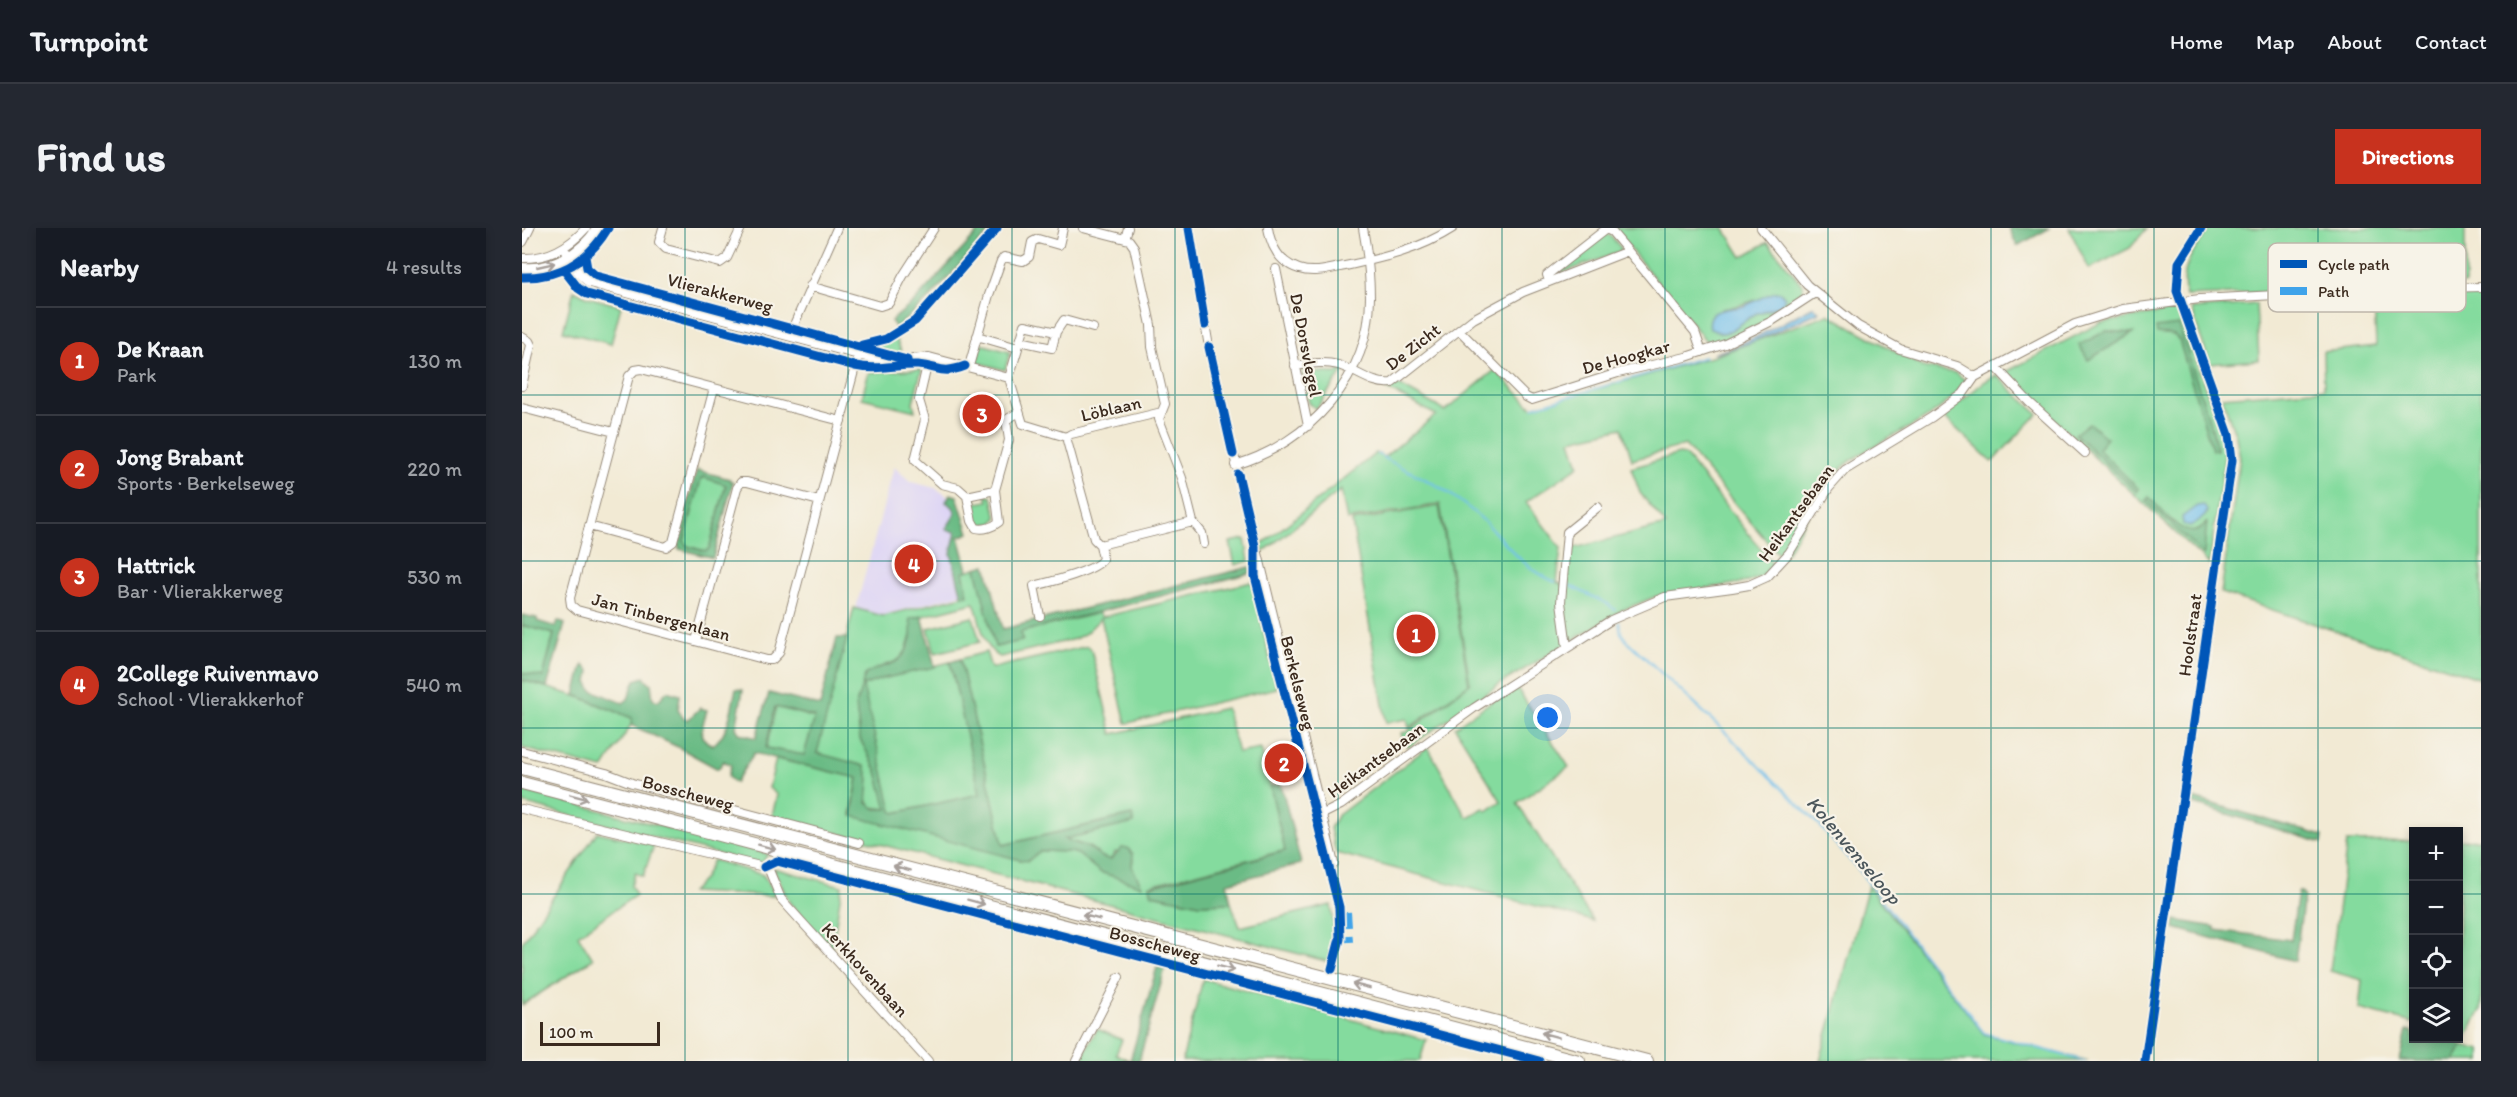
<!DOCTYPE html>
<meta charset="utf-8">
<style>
:root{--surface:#171b24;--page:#242831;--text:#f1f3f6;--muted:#9ea1a6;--line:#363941;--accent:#c8321e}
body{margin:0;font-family:Itim,sans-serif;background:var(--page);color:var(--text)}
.controls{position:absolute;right:18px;bottom:18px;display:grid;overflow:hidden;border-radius:0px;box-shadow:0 3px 9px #0003}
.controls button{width:54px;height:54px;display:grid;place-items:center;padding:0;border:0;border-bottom:2px solid var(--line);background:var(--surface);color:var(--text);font:30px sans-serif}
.scale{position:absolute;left:18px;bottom:15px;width:120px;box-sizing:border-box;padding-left:6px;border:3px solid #3b2a1e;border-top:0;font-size:16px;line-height:21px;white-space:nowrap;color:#3b2a1e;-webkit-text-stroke:4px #f7f3e8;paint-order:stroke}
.you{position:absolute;left:1026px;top:490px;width:21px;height:21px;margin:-15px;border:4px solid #fff;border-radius:50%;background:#1a73e8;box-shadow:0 0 0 9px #1a73e833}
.badge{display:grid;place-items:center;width:39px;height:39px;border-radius:50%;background:var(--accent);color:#fff;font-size:20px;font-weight:700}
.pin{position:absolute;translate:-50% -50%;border:3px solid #fff;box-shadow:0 2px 6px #0006}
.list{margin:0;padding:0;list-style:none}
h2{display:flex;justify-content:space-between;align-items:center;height:78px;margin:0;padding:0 24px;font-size:26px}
h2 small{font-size:20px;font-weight:400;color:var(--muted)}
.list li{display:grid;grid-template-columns:39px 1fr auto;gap:18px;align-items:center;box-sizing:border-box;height:108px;padding:0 24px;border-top:2px solid var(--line)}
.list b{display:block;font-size:22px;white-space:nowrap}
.list p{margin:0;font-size:20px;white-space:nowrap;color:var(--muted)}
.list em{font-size:20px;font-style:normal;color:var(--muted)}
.icon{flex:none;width:33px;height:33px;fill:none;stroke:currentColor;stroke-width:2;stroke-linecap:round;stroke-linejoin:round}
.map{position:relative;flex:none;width:1959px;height:833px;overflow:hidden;border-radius:0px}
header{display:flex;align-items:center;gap:36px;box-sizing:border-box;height:84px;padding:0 30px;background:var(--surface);border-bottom:2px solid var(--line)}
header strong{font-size:28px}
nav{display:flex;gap:33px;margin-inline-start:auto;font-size:21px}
.intro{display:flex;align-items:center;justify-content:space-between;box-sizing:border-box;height:144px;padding:0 36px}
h1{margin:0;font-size:42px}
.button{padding:15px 27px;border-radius:0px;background:var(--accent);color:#fff;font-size:21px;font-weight:700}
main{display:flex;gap:36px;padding:0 36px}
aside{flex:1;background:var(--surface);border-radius:0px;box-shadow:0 3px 9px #0003}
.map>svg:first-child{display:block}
.built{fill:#ded5f5}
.green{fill:#84db9e;stroke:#60825e;stroke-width:1.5;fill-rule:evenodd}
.forest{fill:#6bbb85;stroke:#537252;stroke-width:1.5;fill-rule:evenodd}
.water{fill:#72c0ec;stroke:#567585;stroke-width:1.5}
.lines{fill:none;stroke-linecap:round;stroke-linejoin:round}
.stream{stroke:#72c0ec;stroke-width:2}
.street-casing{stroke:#968a79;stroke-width:10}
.primary-casing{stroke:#968a79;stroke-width:14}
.street{stroke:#fff;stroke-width:8}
.primary{stroke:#fff;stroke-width:12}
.quiet{stroke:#3fa3ea;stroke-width:8;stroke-dasharray:15 8;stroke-linecap:butt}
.cycleway-casing{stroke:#f7f3e8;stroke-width:13}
.cycleway{stroke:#0057b8;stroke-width:9}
.oneway{stroke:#a79f9a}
.grid{fill:none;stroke:#0f766e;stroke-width:1.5;stroke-opacity:0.55}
.labels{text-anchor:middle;stroke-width:4.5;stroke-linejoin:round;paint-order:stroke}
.street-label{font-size:18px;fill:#3b2a1e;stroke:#f7f3e8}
.water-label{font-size:20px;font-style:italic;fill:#4c575c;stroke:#f7f3e8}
.key{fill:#f7f3e8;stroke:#bfb7ab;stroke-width:1.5}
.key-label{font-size:16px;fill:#3b2a1e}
</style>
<header>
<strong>Turnpoint</strong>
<nav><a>Home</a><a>Map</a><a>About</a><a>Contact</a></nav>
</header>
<div class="intro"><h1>Find us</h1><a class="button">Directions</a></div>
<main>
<aside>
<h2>Nearby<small>4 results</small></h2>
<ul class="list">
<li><span class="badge">1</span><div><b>De Kraan</b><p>Park</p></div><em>130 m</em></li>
<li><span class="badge">2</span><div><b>Jong Brabant</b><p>Sports · Berkelseweg</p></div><em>220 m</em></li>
<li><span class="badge">3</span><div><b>Hattrick</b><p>Bar · Vlierakkerweg</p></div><em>530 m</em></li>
<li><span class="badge">4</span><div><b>2College Ruivenmavo</b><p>School · Vlierakkerhof</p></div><em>540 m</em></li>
</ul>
</aside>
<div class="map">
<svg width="1959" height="833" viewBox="0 0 1959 833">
<rect width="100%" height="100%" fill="#f7f3e8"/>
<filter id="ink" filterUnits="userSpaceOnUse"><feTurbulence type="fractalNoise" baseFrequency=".0167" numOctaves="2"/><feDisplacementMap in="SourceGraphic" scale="12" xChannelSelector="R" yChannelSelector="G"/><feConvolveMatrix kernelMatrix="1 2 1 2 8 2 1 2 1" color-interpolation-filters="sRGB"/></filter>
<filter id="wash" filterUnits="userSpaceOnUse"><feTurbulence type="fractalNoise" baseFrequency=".008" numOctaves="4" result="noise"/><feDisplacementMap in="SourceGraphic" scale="24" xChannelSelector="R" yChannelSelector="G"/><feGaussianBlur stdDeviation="1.35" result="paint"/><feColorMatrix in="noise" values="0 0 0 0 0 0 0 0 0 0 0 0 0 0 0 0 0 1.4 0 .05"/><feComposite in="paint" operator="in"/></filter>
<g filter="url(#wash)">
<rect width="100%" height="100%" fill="#f2ead4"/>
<path class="built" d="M372,239L389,254L413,260L434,273L442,304L432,307L444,365L361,387L334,380Z"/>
<path class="green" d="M1091,0H1202L1220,29L1246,14L1281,58L1279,71L1235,98L1193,116L1185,114ZM1259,65L1263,70L1252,80L1233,86L1207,104L1199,105L1200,81C1221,78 1238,69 1259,65Z
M1547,0H1625L1608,20L1567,41Z
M1688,0H1943V56L1664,68C1657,40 1671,22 1688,0Z
M1083,5L1088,7L1099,20L1098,24L1031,48Z
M52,62L66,69L99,78L89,116L41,103Z
M1959,66V451L1699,365L1718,229L1714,209L1700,169L1802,161L1801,124L1854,118L1852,70Z
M1734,76L1737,132L1688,136L1669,81Z
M1656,82L1701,211L1703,226L1687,336L1482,145L1578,95ZM1657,97L1691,204L1695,222L1690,221L1657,112L1652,107L1642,105ZM1584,103L1610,105L1566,132L1558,117ZM1626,269C1640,281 1667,322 1684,295L1681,326Z
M1306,86L1401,139L1434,145L1444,153C1417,195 1355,209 1320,240C1296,261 1281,298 1265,325L1260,328L1255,325L1163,217L1110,232L1100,200L1049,212L1057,238L1004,274L1039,320L1035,354L1042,358L1048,321L1144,297L1118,265L1109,240L1157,226L1163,227L1250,335V339L1238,349L1226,354L1135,368L1100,382L981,454L886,519L881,512L879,505L885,504L948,456L918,276L825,292L819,262L740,325L738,318L854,225L862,229L914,187L863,160L877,157L923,183L973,142L1010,179L1193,128Z
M374,111L381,127L355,121L356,117Z
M459,116L488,124L483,142L455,134Z
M782,139L787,144L814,145L817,144V141L822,142L794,181L787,175L780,140Z
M400,141L391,174L393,183L340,170L346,146L349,144Z
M1474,147L1516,186L1470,234L1421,188L1462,154Z
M181,249L204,256L189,314L187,321L183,323L165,318L162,313L179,250Z
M464,267L470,269L475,290L471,295L456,297L449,274L453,270L455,275L466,273Z
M917,278L947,456L887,500L885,491L864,495L830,293Z
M723,311L727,333L713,337L708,314Z
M454,340L474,419L501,412L499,404L577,385L580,389L730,354L755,460L606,495H604L579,390L564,405L553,411L478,429C460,421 459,391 452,375L389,391L391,401L384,423L377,432L356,440L344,455L428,434L459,564L458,566L372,585L370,584L340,458L334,477L338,511L355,543L366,581L349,579C340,568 349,553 342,538L294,525L332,380L361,388L445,367L441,344Z
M451,389L458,414L413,425L406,400Z
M0,397L32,406L21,449L0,445Z
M566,418L569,421L590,506L704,480L716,525L739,521L764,622L628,657L630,666L678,676L709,675L718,699L809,677L813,705L808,734L250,588L255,567L247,560L254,531L336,550L329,586L499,632L510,629L518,623L549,624L556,626L579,644L619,657L610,639L611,631L593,624L589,632C577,630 575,623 567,619C559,616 549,614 541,611L612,595L610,587L481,617L438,431L464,424L469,440H471Z
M0,452L60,470L110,490L109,497L81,541L0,520Z
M993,457L1047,539L995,575L1071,693L814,625L808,600L815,588L906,519L944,588L946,589L962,580L965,583L979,573L933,499Z
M254,479L293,490L282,527L244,520Z
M0,562L246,626L239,637L0,575Z
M75,604L132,617L121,648L113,645L109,658L114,667L56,707L71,731L0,777V715Z
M1959,611V782L1945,808L1936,806L1937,612Z
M1891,613H1892L1891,795L1837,781L1840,752L1808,743L1825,614Z
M191,632L241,647L253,664L251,668L169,664L181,652Z
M251,640L320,658L310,720L268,675Z
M1346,658L1462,806L1566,833H1298Z
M681,751L904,812L898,833H660Z
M575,801L600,812L594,826L608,833H558Z
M1941,817L1959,822V833H1933Z"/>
<path class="forest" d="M460,0H471L407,71L374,100L369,93L391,75Z
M1487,0H1528L1495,18Z
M1657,97L1691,204L1695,222H1690L1657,112L1652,107L1635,105L1634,100Z
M1584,103L1611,105L1566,132L1557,117Z
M1567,195L1585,210L1576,221L1617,261L1615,264L1553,206Z
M175,242L208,251V253L211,254L191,330L157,321V318L154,317ZM181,249L204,257L189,314L187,321L183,323L165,318L162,313L179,251Z
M428,266L435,268L447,305L437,309L446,342L441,344L446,367L440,368L429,325L434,304L424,301L434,285L431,279L424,274Z
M1627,269C1641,283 1667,321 1685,294L1682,327L1624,273Z
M464,337L481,401L728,339L729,345L499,404L500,413L473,419L454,340Z
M0,387L15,390V393L34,399L36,393L43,396L25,459L0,452V445L21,449L32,406L0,397Z
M400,388L413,439L359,451L341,458L370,583L373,585L458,566L428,434L438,431L481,617L610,587L612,595L543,611C550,614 559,616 567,620C576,624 578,631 589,631L600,620H606L611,626L610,639L620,658L578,644L556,626L549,624L518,623L506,633L499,632L330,588L336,550L232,525L213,555L206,549L209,537L202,533L196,541L156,519L109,497L110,490L53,467L61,437L68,443L66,455L69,462L101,475L106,471L113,452L122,449L129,456L131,471L136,473L145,463L158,467L156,482L161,490L166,492L178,480L185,482C181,496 174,511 191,517C208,504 209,481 214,461L221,462L214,500L217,505L234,510L247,465L298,478L315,410H325L295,525L343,538L347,551L345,575L354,581H365L355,543L338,511L334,477L343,447C351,440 360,439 369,436C387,429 392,408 388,391ZM253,479L293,489L282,527L244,520Z
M759,556L779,636L705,655L709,675L678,676L630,666L628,658L763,623L748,558Z
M1671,570L1801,608L1800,615L1669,575Z
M1776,664H1779L1782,668L1773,733L1652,700L1653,692L1693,699V702L1769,712Z
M635,739L643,741L617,833H608Z
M1885,802L1891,804L1892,810L1917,811L1941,817L1933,833H1878Z"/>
<path class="water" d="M1254,64L1259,65L1263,70L1259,77L1233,86L1207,104L1199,105L1188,101C1183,78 1208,82 1222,78C1233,74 1242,67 1254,64Z
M1292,78L1297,84L1230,114L1192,126L1234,109Z
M1682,277L1685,283L1683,288L1668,299L1661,296L1660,289L1675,278Z"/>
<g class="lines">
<path class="stream" d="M1011,179L1183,129
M856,226C880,242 909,251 932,269C944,278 957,287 967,298C988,321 1004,341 1033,354
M1044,356L1086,376L1093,382
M1097,394L1099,405L1104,412L1205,506L1297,597L1335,640L1462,805L1563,833"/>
</g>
</g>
<g filter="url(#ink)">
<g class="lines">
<g class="street-casing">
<path id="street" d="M141,0L137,14L144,21L198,35L205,30L219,0
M561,0L607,12L612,19L629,97L630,119L643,176L637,191L660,250L671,294L680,305L682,316
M667,0L687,119L699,174L812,636
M746,0C749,19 758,35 777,41C792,46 808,41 823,38C861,30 897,22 931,0
M1239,0L1285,57L1336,98L1378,121L1435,138L1453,149
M603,11L606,0
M1,14L8,0
M42,20L58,47L67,55L355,132L367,134L407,129L487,150L501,196L544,209
M0,30C26,31 47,19 64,0
M0,39C31,42 58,25 75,0
M754,41L786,198
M1027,53L1025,47L1084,1L1090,4L1106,23
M288,58L358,78L367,75L381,48L412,0
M937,102L1004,169L1010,172L1096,145L1164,129L1203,116L1250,93L1293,65
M267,108L315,0
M455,108L496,120
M0,109L7,113L9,117L0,158
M498,113L530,120L534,104L542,92L571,100
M407,129L397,172L403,192L393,232L420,256L436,260L445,268L450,293L454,300C462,302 471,299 477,294L473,262L487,212L484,192L497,184
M447,138L467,67L479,33L482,29L501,33L507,29L510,14L516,11L537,17L541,0
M773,138C787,136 801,133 816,137C834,142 851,158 870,155L951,91L1001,64L1106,23L1173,104L1180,124
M1474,139L1507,174L1563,225
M487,150L503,97L534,104
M0,180L92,204
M319,193L119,141L113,142L107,148L48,370L49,377L55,382L245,432H250L257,425L332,143L336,127
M713,237C787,215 848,149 848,69C848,46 845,22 841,0
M445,268L473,262
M67,298L144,319L151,314L192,160
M578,317L671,294
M518,388L512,358C528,354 574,343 581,331L578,317L572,311L544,209L549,206L640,184
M174,413L215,260L219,254H225L297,273
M1045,419L1039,374L1045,304L1076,279
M0,523L84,545L110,555L337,615
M0,581L242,639L247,642L259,671L406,833
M799,587L819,577L952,480L1089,392L1143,369L1210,360L1227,357L1245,349L1267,325L1307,260L1323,242L1410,189L1441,166L1453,149L1553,96L1601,81L1678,71L1847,62L1959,59
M1639,726L1710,232L1707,207L1655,63L1657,35L1679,0
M554,833L597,749"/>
</g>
<g class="primary-casing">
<path id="primary" d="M0,540L1125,833
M0,555L1057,833"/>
</g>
<use href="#street" class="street"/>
<use href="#primary" class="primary"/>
<path class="quiet" d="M825,684L827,714"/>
<g class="cycleway-casing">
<path id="cycleway" d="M667,0L683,97
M63,29L65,40L74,48L385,132
M42,42L56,60L65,66L333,138C357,143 374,136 396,137C418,139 419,147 443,138
M0,49C38,50 67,32 86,0
M340,117L364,111L393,93L475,0
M687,119L711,226
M716,246L733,318V348L817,679L818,711L810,741
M242,639L255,633L1017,833
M1623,833L1710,232L1707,207L1655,63L1657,35L1679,0"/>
</g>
<use href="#cycleway" class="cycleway"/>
</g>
<defs><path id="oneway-shaft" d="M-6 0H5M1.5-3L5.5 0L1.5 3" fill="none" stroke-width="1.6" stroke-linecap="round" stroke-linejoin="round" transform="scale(1.5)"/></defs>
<g class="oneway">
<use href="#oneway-shaft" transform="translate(24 37) rotate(-13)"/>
<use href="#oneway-shaft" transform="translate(57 569) rotate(15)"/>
<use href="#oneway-shaft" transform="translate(245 619) rotate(15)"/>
<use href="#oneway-shaft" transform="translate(380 640) rotate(-165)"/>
<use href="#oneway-shaft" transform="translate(454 674) rotate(15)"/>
<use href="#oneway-shaft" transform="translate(569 689) rotate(-165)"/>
<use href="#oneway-shaft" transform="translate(704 740) rotate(15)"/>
<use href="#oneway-shaft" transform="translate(839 758) rotate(-166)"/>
<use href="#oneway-shaft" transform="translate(1028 807) rotate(-165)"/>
</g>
</g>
<path class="grid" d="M163,0V833M326,0V833M490,0V833M653,0V833M816,0V833M980,0V833M1143,0V833M1306,0V833M1469,0V833M1632,0V833M1796,0V833M0,167H1959M0,333H1959M0,500H1959M0,666H1892M1936,666H1959"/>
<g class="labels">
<g class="street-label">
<text transform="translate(198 65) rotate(15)" y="6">Vlierakkerweg</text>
<text transform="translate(784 117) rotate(79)" y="6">De Dorsvlegel</text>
<text transform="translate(891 119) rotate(-38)" y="6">De Zicht</text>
<text transform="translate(1104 129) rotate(-15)" y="6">De Hoogkar</text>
<text transform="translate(589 181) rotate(-13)" y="6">Löblaan</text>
<text transform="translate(1274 285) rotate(-54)" y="6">Heikantsebaan</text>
<text transform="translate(139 389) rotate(15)" y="6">Jan Tinbergenlaan</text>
<text transform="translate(1668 407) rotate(-82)" y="6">Hoolstraat</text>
<text transform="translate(776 455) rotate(76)" y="6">Berkelseweg</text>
<text transform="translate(854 532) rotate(-36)" y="6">Heikantsebaan</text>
<text transform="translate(166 565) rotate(15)" y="6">Bosscheweg</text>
<text transform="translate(633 716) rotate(15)" y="6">Bosscheweg</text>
<text transform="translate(343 742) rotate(48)" y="6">Kerkhovenbaan</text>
</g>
<g class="water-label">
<text transform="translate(1332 622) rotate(50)" y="7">Kolenvenseloop</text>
</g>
</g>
<rect x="1746" y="15" width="198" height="69" rx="9" class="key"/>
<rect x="1758" y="32" width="27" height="8" fill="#0057b8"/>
<rect x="1758" y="59" width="27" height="8" fill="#3fa3ea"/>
<g class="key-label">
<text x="1796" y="42">Cycle path</text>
<text x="1796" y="69">Path</text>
</g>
</svg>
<div class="controls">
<button>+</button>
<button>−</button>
<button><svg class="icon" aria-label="locate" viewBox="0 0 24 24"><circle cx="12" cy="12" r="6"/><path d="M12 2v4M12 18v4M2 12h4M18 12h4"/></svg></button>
<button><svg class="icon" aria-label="layers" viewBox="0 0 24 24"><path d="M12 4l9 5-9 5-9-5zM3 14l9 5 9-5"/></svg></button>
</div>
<div class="scale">100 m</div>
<div class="you"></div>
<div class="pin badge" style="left:894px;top:406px">1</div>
<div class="pin badge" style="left:762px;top:535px">2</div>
<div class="pin badge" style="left:460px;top:186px">3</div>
<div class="pin badge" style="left:392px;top:336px">4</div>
</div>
</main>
